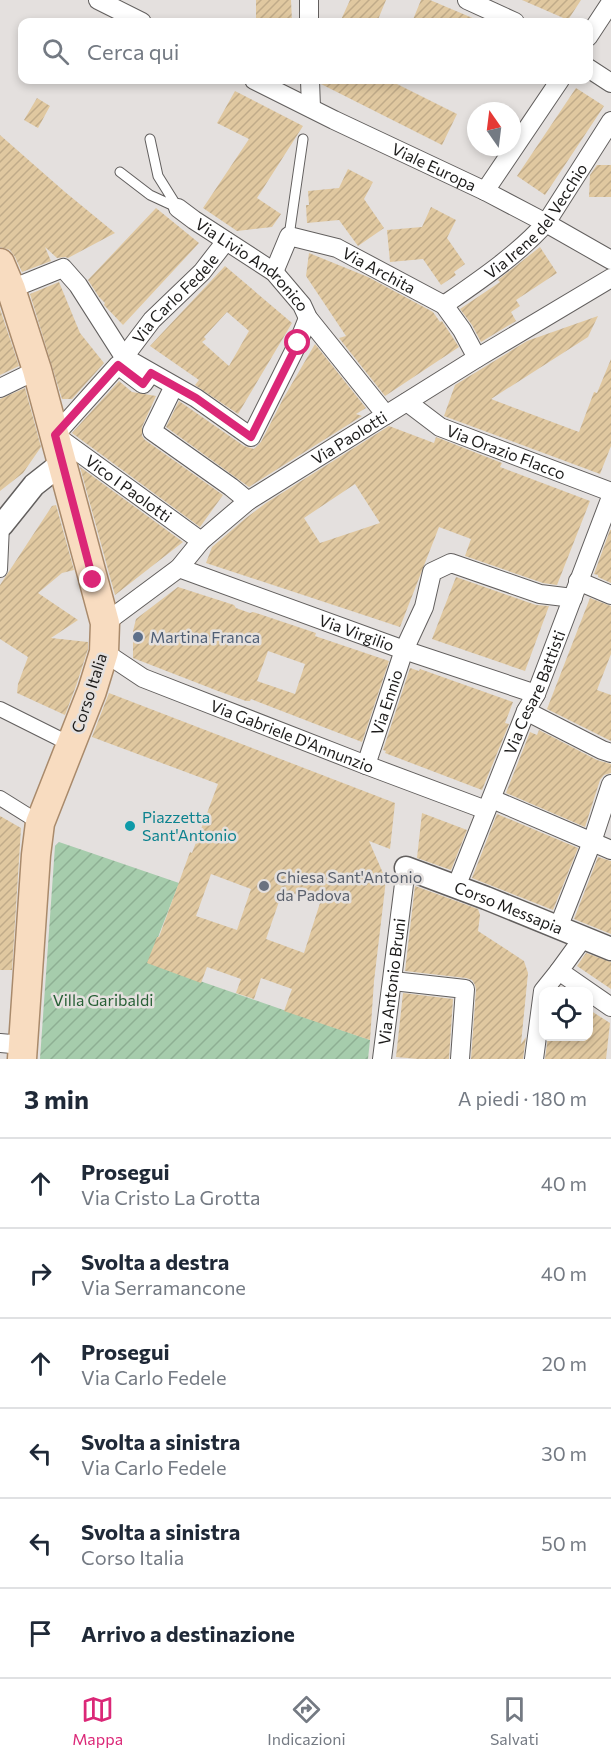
<!DOCTYPE html>
<html lang="it">
<meta charset="utf-8">
<style>
:root{--surface:#fff;--page:#f6f6f7;--text:#1f2937;--muted:#747a83;--line:#e0e1e3;--accent:#db2777}
body{margin:0;font-family:Commissioner,sans-serif;background:var(--page);color:var(--text)}
.controls{position:absolute;right:18px;bottom:18px;display:grid;overflow:hidden;border-radius:12px;box-shadow:0 3px 9px #0003}
.controls button{width:54px;height:54px;display:grid;place-items:center;padding:0;border:0;border-bottom:2px solid var(--line);background:var(--surface);color:var(--text);font:30px sans-serif}
.compass{position:absolute;left:467px;top:102px;width:54px;height:54px;border-radius:50%;background:var(--surface);box-shadow:0 3px 9px #0003;rotate:346deg}
.stop{position:absolute;width:18px;height:18px;margin:-14px;border:4px solid #db2777;border-radius:50%;background:#fff}
.stop.end{background:#db2777;border-color:#fff;box-shadow:0 2px 6px #0008}
.list{margin:0;padding:0;list-style:none}
h2{display:flex;justify-content:space-between;align-items:center;height:78px;margin:0;padding:0 24px;font-size:26px}
h2 small{font-size:20px;font-weight:400;color:var(--muted)}
.list li{display:grid;grid-template-columns:39px 1fr auto;gap:18px;align-items:center;box-sizing:border-box;height:90px;padding:0 24px;border-top:2px solid var(--line)}
.list b{display:block;font-size:22px;white-space:nowrap}
.list p{margin:0;font-size:20px;white-space:nowrap;color:var(--muted)}
.list em{font-size:20px;font-style:normal;color:var(--muted)}
.icon{flex:none;width:33px;height:33px;fill:none;stroke:currentColor;stroke-width:2;stroke-linecap:round;stroke-linejoin:round}
.map{position:relative;flex:none;width:611px;height:1059px;overflow:hidden}
.search{position:absolute;background:var(--surface);box-shadow:0 3px 9px #0003;left:18px;right:18px;top:18px;height:66px;display:flex;align-items:center;gap:15px;box-sizing:border-box;padding:0 21px;border-radius:12px;color:var(--muted);font-size:22px}
.sheet{height:618px;background:var(--surface)}
nav{display:flex;justify-content:space-around;align-items:center;box-sizing:border-box;height:84px;border-top:2px solid var(--line);background:var(--surface);font-size:16px;color:var(--muted)}
nav a{display:grid;justify-items:center;gap:3px}
nav .on{color:var(--accent)}
.map>svg:first-child{display:block}
.garden{fill:url(#garden-furrows)}
.building{fill:url(#building-hatch);fill-rule:evenodd}
.lines{fill:none;stroke-linecap:round;stroke-linejoin:round}
.service-casing{stroke:#625f5e;stroke-width:11}
.pedestrian-casing{stroke:#625f5e;stroke-width:16}
.minor-casing{stroke:#625f5e;stroke-width:20}
.tertiary-casing{stroke:#625f5e;stroke-width:25}
.primary-casing{stroke:#a98a6b;stroke-width:31}
.service{stroke:#fff;stroke-width:9}
.pedestrian{stroke:#fff;stroke-width:14}
.minor{stroke:#fff;stroke-width:18}
.tertiary{stroke:#fff;stroke-width:22}
.primary{stroke:#f8dcc0;stroke-width:28}
.route{stroke:#db2777;stroke-width:8}
.service-dot{fill:#5c6f8a;stroke:#e4e0de;stroke-width:2}
.culture-dot{fill:#0f9aa8;stroke:#e4e0de;stroke-width:2}
.worship-dot{fill:#6b7280;stroke:#e4e0de;stroke-width:2}
.labels{text-anchor:middle;stroke-width:5;stroke-linejoin:round;paint-order:stroke}
.street-label{font-size:16px;fill:#1d1c1b;stroke:#e4e0de}
.service-label{font-size:16px;fill:#4e5e75;stroke:#e4e0de;text-anchor:start}
.culture-label{font-size:16px;fill:#0d838f;stroke:#e4e0de;text-anchor:start}
.worship-label{font-size:16px;fill:#5b616d;stroke:#e4e0de;text-anchor:start}
.park-label{font-size:16px;fill:#286036;stroke:#e4e0de}
</style>
<div class="map">
<svg width="611" height="1059" viewBox="0 0 611 1059">
<defs>
<pattern id="garden-furrows" width="10" height="10" patternUnits="userSpaceOnUse" patternTransform="scale(1.5)"><rect width="10" height="10" fill="#a6ccac"/><path d="M-1 1l2-2M0 10L10 0M9 11l2-2" fill="none" stroke="#8eaf93"/></pattern>
<pattern id="building-hatch" width="6" height="6" patternUnits="userSpaceOnUse" patternTransform="scale(1.5)"><rect width="6" height="6" fill="#e0c8a0"/><path d="M-1 1l2-2M0 6l6-6M5 7l2-2" fill="none" stroke="#c0ab89"/></pattern>
</defs>
<rect width="100%" height="100%" fill="#e4e0de"/>
<path class="garden" d="M59,842L179,883L148,963L370,1040L368,1059H40L55,846Z"/>
<path class="building" d="M256,0H291L292,22H256Z
M350,0H386L377,22H340Z
M421,0H430L482,22H412Z
M522,0H581L568,20Z
M321,80H389L457,114L442,145L321,84Z
M576,88L604,106L545,195L517,176Z
M235,91L303,126L257,198L281,214L272,227L237,231L203,208L249,139L217,123Z
M37,98L50,106L38,128L24,120Z
M0,135L65,192L115,233L68,258L65,257L57,258L45,247L51,261L22,272L15,257L10,250L0,247Z
M597,165H611V197H589L590,175Z
M348,169L373,182L364,199L384,228L358,246L339,220L307,223L306,205H309L308,191L339,188Z
M431,207L456,220L447,238L465,264L454,272L456,275L441,285L423,259L390,262L387,230L422,227Z
M156,208L199,243L123,325L104,305L105,303L99,297L88,280Z
M540,247L557,273L516,300L520,306L511,312L516,321L481,342L472,325L460,309L500,282L498,280Z
M309,253L368,277L433,312L440,322L442,321L459,347L385,396L339,338L346,336L306,276Z
M225,266L292,323L238,414L195,385L199,380L150,346ZM227,312L249,331L229,366L202,342L206,339L204,337Z
M59,282L80,333L104,363L72,399H62L30,294Z
M0,309L19,366L0,375Z
M598,316L588,337L491,399L579,432L594,392L597,393L611,359V446L600,474L444,416L455,385L527,341Z
M315,344L366,408L356,414L362,416L249,487L166,427L179,401L244,446L254,449L261,442L283,399Z
M119,381L132,392L156,396L142,427V436L145,440L223,495L200,527L72,433Z
M25,388L41,447L23,473L0,491V399Z
M389,426L434,443L436,437L502,463L500,467L590,501L557,585L543,583L465,556L471,539L439,527L400,627L206,563L212,547L246,518L266,503ZM355,484L380,523L320,543L304,518Z
M80,467L183,542L115,595Z
M56,505L74,570L62,573L38,593L78,620L51,638L88,642V649L76,686L65,715L17,693L18,684L28,657L0,639V585L52,506Z
M610,530H611V583L598,577V575L594,574Z
M456,577L536,605L549,606L525,671L432,639Z
M178,587L234,605L236,608L250,613L253,612L316,633L315,636L389,661L362,742L251,699L250,701H246L218,691L133,658V631L136,619ZM268,651L305,664L295,694L257,681Z
M590,598L611,606V654L597,690L611,695V741L547,709Z
M410,668L419,671L420,669L513,702L505,723L509,724L482,790L385,753L386,751L383,750Z
M109,693L395,803L390,849L369,841L386,880L374,981L370,1040L284,1011L292,989L261,978L254,999L236,993L241,979L207,967L201,983L147,963L157,937H159L190,852L192,853L218,784L92,737ZM211,874L251,889L237,930L196,916ZM283,890L320,903L304,953L266,939Z
M539,730L597,760L611,764V773L604,775L600,780L585,827L506,793L530,732L537,735Z
M422,813L467,830L451,870L417,858Z
M497,814L578,848L553,910L472,878Z
M0,816L21,828L12,970H0Z
M598,857L611,861V934L574,919Z
M415,886L478,909L480,915L478,931L524,961L528,973L521,1044L526,1037L523,1059H471L476,990L475,985L472,980L466,978L405,971Z
M586,953L611,962V989L577,966Z
M403,993L453,999L449,1059H418L396,1057Z
M588,1009L610,1023L606,1059H545L548,1036H588Z"/>
<g class="lines">
<g class="service-casing">
<path id="service" d="M150,139L158,176L178,208
M120,172L150,195L176,207
M289,236L303,139"/>
</g>
<g class="pedestrian-casing">
<path id="pedestrian" d="M0,570L2,525
M0,709L72,745
M0,798L40,823"/>
</g>
<g class="minor-casing">
<g id="minor">
<path d="M98,0L142,22"/>
<path d="M309,0V22"/>
<path d="M467,0L515,22"/>
<path d="M588,37L611,2"/>
<path d="M588,68L611,83"/>
<path id="s1" d="M254,80L334,120L485,191L546,223L611,260"/>
<path d="M310,80L311,108"/>
<path d="M485,191L560,80"/>
<path id="s2" d="M178,208L194,220L274,272L302,305L308,318L386,415"/>
<path id="s3" d="M274,272L289,236L337,248L444,305L462,330L477,358"/>
<path d="M11,289L63,268L78,285L124,357L196,398L251,437L298,343L308,318"/>
<path id="s4" d="M444,305C480,280 517,255 546,223L611,121"/>
<path id="s5" d="M124,357L152,320L202,272L226,241"/>
<path id="s6" d="M151,373L143,384L118,365L55,435L201,541"/>
<path d="M174,386L152,431L231,487L248,501"/>
<path d="M0,388L37,370"/>
<path id="s7" d="M407,402L440,427L611,492"/>
<path id="s8" d="M179,568L404,650L536,694"/>
<path d="M578,581L611,595"/>
<path id="s9" d="M105,623L179,568L201,541L248,501L477,358L611,278"/>
<path id="s10" d="M104,652L143,678L366,765L486,810"/>
<path d="M526,711L602,750L611,753"/>
<path id="s11" d="M366,765L404,650L424,607L432,572L451,563L540,594L573,598"/>
<path d="M492,799L611,850"/>
<path id="s12" d="M456,887L526,711L536,694L611,497"/>
<path d="M558,928L592,842L611,784"/>
<path d="M583,938L559,971L611,1007"/>
<path d="M393,981L465,989L460,1059"/>
<path d="M0,1043L23,1045"/>
<path id="s13" d="M382,1059L406,868"/>
<path d="M534,1059L543,991L559,971"/>
</g>
</g>
<g class="tertiary-casing">
<g id="tertiary">
<path d="M0,525H2L34,485L62,463"/>
<path id="s14" d="M406,868L486,898L611,949"/>
</g>
</g>
<g class="primary-casing">
<path id="primary" d="M0,263L11,289L37,370L105,623L104,652L92,691L40,823L36,855L22,1059"/>
</g>
<use href="#service" class="service"/>
<use href="#pedestrian" class="pedestrian"/>
<use href="#minor" class="minor"/>
<use href="#tertiary" class="tertiary"/>
<use href="#primary" class="primary"/>
</g>
<g class="lines">
<path class="route" d="M93,580L55,435L118,365L143,384L151,373L196,398L251,437L298,343"/>
</g>
<circle class="service-dot" cx="138" cy="637" r="6"/>
<circle class="culture-dot" cx="130" cy="826" r="6"/>
<circle class="worship-dot" cx="264" cy="886" r="6"/>
<g class="labels">
<g class="street-label">
<text dy="6" stroke="none"><textPath href="#s1" startOffset="200">Viale Europa</textPath></text>
<text dy="6" stroke="none"><textPath href="#s4" startOffset="126">Via Irene del Vecchio</textPath></text>
<text dy="6" stroke="none"><textPath href="#s2" startOffset="94">Via Livio Andronico</textPath></text>
<text dy="6" stroke="none"><textPath href="#s3" startOffset="136">Via Archita</textPath></text>
<text dy="6" stroke="none"><textPath href="#s5" startOffset="78">Via Carlo Fedele</textPath></text>
<text dy="6" stroke="none"><textPath href="#s9" startOffset="308">Via Paolotti</textPath></text>
<text dy="6" stroke="none"><textPath href="#s7" startOffset="112">Via Orazio Flacco</textPath></text>
<text dy="6" stroke="none"><textPath href="#s6" startOffset="230">Vico I Paolotti</textPath></text>
<text dy="6" stroke="none"><textPath href="#s8" startOffset="189">Via Virgilio</textPath></text>
<text dy="6" stroke="none"><textPath href="#s12" startOffset="210">Via Cesare Battisti</textPath></text>
<text transform="translate(89 693) rotate(-72)" y="6">Corso Italia</text>
<text dy="6" stroke="none"><textPath href="#s11" startOffset="66">Via Ennio</textPath></text>
<text dy="6" stroke="none"><textPath href="#s10" startOffset="207">Via Gabriele D'Annunzio</textPath></text>
<text dy="6" stroke="none"><textPath href="#s14" startOffset="110">Corso Messapia</textPath></text>
<text dy="6" stroke="none"><textPath href="#s13" startOffset="78">Via Antonio Bruni</textPath></text>
</g>
<g class="service-label">
<text x="150" y="643">Martina Franca</text>
</g>
<g class="culture-label">
<text x="142" y="823">Piazzetta<tspan x="142" dy="18">Sant'Antonio</tspan></text>
</g>
<g class="worship-label">
<text x="276" y="883">Chiesa Sant'Antonio<tspan x="276" dy="18">da Padova</tspan></text>
</g>
<g class="park-label">
<text x="103" y="1006">Villa Garibaldi</text>
</g>
</g>
</svg>
<div class="controls">
<button><svg class="icon" aria-label="locate" viewBox="0 0 24 24"><circle cx="12" cy="12" r="6"/><path d="M12 2v4M12 18v4M2 12h4M18 12h4"/></svg></button>
</div>
<svg class="compass" viewBox="-18 -18 36 36"><path d="M0-13l5 13h-10z" fill="#e53935"/><path d="M0 13l5-13h-10z" fill="#747a83"/></svg>
<div class="stop" style="left:298px;top:343px"></div>
<div class="stop end" style="left:93px;top:580px"></div>
<div class="search"><svg class="icon" aria-label="search" viewBox="0 0 24 24"><circle cx="10" cy="10" r="6"/><path d="M15 15l6 6"/></svg>Cerca qui</div>
</div>
<section class="sheet">
<h2>3 min<small>A piedi · 180 m</small></h2>
<ul class="list">
<li><svg class="icon" aria-label="ahead" viewBox="0 0 24 24"><path d="M12 20V5M6 11l6-6 6 6"/></svg><div><b>Prosegui</b><p>Via Cristo La Grotta</p></div><em>40 m</em></li>
<li><svg class="icon" aria-label="right" viewBox="0 0 24 24"><path d="M7 20v-9h11M14 6l5 5-5 5"/></svg><div><b>Svolta a destra</b><p>Via Serramancone</p></div><em>40 m</em></li>
<li><svg class="icon" aria-label="ahead" viewBox="0 0 24 24"><path d="M12 20V5M6 11l6-6 6 6"/></svg><div><b>Prosegui</b><p>Via Carlo Fedele</p></div><em>20 m</em></li>
<li><svg class="icon" aria-label="left" viewBox="0 0 24 24"><path d="M17 20v-9H6M10 6l-5 5 5 5"/></svg><div><b>Svolta a sinistra</b><p>Via Carlo Fedele</p></div><em>30 m</em></li>
<li><svg class="icon" aria-label="left" viewBox="0 0 24 24"><path d="M17 20v-9H6M10 6l-5 5 5 5"/></svg><div><b>Svolta a sinistra</b><p>Corso Italia</p></div><em>50 m</em></li>
<li><svg class="icon" aria-label="arrive" viewBox="0 0 24 24"><path d="M6 21V4h12l-3 4 3 4H6"/></svg><div><b>Arrivo a destinazione</b></div></li>
</ul>
</section>
<nav>
<a class="on"><svg class="icon" aria-label="map" viewBox="0 0 24 24"><path d="M3 6l6-2 6 2 6-2v14l-6 2-6-2-6 2zM9 4v14M15 6v14"/></svg>Mappa</a>
<a><svg class="icon" aria-label="directions" viewBox="0 0 24 24"><path d="M12 3l9 9-9 9-9-9zM9 14v-3h6M13 9l2 2-2 2"/></svg>Indicazioni</a>
<a><svg class="icon" aria-label="saved" viewBox="0 0 24 24"><path d="M7 4h10v16l-5-4-5 4z"/></svg>Salvati</a>
</nav>
